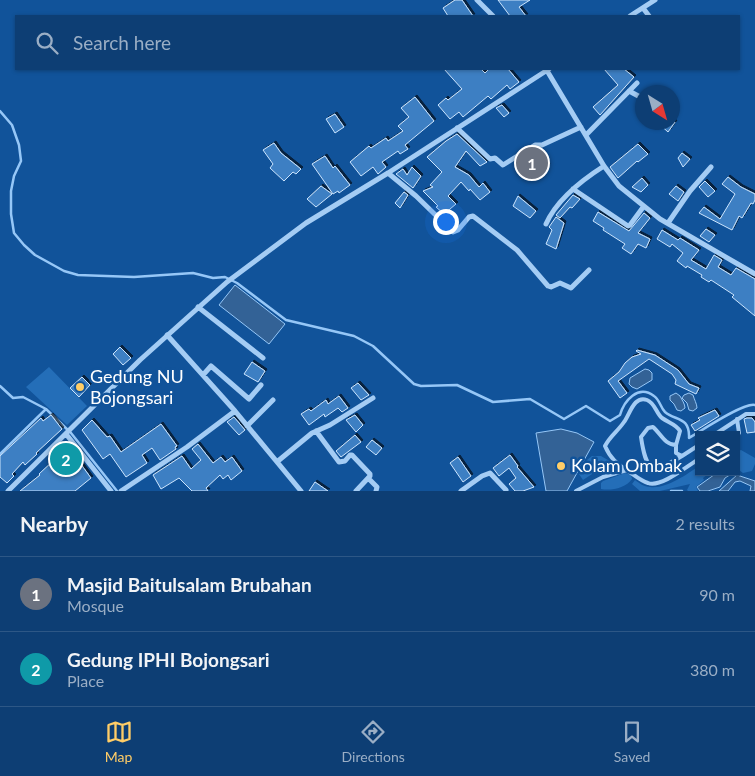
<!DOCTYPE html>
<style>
:root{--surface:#0d3e74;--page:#164579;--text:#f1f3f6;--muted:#9aaec5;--line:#2d5786;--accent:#ffcd67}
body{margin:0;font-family:Lato,sans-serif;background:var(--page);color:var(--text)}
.controls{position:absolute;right:15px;bottom:15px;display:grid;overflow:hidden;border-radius:0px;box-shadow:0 1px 4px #0004}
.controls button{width:45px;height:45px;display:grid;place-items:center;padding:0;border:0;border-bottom:1px solid var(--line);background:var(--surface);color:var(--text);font:25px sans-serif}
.compass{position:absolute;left:635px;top:85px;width:45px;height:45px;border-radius:50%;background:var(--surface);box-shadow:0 1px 4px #0004;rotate:143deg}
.you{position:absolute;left:445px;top:221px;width:18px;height:18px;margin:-12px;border:4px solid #fff;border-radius:50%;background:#1a73e8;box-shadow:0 0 0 8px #1a73e833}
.badge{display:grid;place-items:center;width:32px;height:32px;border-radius:50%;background:var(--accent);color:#fff;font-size:16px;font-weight:700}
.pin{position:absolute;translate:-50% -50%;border:2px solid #fff;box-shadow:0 1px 5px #0006}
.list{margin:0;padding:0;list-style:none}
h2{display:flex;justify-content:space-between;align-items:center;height:65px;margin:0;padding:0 20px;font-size:21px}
h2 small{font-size:16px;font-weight:400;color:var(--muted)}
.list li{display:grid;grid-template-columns:32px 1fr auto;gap:15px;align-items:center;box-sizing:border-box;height:75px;padding:0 20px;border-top:1px solid var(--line)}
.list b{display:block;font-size:19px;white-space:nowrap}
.list p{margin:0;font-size:16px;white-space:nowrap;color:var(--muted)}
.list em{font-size:16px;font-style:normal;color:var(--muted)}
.icon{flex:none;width:28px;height:28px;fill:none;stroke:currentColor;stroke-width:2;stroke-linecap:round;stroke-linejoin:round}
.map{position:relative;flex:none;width:755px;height:491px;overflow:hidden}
.search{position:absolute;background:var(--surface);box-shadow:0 1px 4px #0004;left:15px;right:15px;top:15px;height:55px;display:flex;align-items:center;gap:12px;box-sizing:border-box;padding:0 18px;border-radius:0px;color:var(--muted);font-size:19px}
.sheet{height:215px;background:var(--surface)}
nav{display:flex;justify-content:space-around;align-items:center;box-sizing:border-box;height:70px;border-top:1px solid var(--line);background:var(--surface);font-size:14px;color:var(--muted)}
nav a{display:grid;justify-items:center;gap:2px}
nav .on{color:var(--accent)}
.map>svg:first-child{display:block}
.green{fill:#246eb8}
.water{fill:#336296;stroke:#96c7f7}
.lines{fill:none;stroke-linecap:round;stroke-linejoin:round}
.stream{stroke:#96c7f7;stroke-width:2.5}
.building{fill:#3e7fc3;stroke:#cce5fe;filter:url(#shadow)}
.service{stroke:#a4ccf4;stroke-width:4}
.minor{stroke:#a4ccf4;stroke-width:5}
.poi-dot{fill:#ffcd67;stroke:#11539a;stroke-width:2}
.labels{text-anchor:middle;stroke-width:5;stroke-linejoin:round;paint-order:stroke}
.poi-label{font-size:18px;fill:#fff;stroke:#11539a;text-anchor:start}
</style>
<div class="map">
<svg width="755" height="491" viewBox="0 0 755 491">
<defs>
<filter id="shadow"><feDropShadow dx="2" dy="-2" stdDeviation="0" flood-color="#0009"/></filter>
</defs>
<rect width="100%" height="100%" fill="#11539a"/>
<path class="green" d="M49,367L87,406L67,425L26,387Z
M741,450L755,458V464L752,471L743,473L736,468V452Z
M592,456H601L613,463V466L592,474L583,480L579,474L587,460Z
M699,466V472H711L703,478L704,480L696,487L698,491H688L687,490L690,484L660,491H640L632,484L635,480C639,483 644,487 650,487C666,489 686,475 699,466Z
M625,473L631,475L632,479C626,488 611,491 601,489V483L603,481Z"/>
<path class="water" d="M235,285L285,324L269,344L219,305Z
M645,369L649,370L652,373V380L637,389L632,387L629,384L630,378Z
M676,393L680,396C682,400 685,404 685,408L681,411L677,410L674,404L670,400V396Z
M689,393L693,395C694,399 697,404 697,408L693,411L689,410L687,403L682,398L684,395Z
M561,429L577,433L594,442L567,491H546L536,433Z
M718,472L733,473L725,478L720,487L708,491H700L697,487Z
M737,475L755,481V491H750L751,486L740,481L735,482L728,491H719Z"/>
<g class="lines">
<path class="stream" d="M0,111L12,125L19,145L21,161L14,176L11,191V214L14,233L24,245L35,255L64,271L78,275L134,277L193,273L213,278L225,277L237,283L286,320L354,336L373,346L414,384L421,386L457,385L493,402L530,399L564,419L586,406L610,421L620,415C624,401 638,384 654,396C660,400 660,407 665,412C675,421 690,416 689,438C701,431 744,402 755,405
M0,386L13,398L23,397L46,409L71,433L117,491
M0,454L46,409
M671,491H682"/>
</g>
<path class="building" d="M455,0H462L473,16H448L443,8Z
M498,0H530L519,7L526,16H510Z
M444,69H481L485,73L489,69H508L519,82L510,89L507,85L491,99L488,96L463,117L459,112L450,119L438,105L446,98L448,100L462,89Z
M604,69H624L634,77L600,115L593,107L618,85Z
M415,97L434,121L405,145L408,149L400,154L398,151L382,162L386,167L378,174L373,167L361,176L350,162L369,146L371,148L386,138L388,141L403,131L398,126L409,117L401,108Z
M502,105L509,113L504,117L496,108Z
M335,114L344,127L335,133L326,119Z
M657,122H675L668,132Z
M457,134L487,162L480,166L466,151L455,167L469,175L479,187L483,183L490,192L480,200L470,189L469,191L461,182L448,196L456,204L444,214L436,207L438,206L423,191L433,187L430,185L442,172L427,157L446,141Z
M274,143L281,153L301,169L296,174L293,172L284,181L270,168L273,164L263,150Z
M638,144L648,154L638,162L637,161L618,178L610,167Z
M536,149H538L548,166L528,178L518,161Z
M682,153L690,159L683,167L678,158Z
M325,156L333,168L335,166L350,185L339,193L338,191L333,194L312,164Z
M412,167L421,176L413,188L396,174L403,169L407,175Z
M728,177L741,187L755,194V200L753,204L751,203L742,218L739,216L732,230L699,213L704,207L720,219L735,194L722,184Z
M642,178L648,185L641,192L632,187Z
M705,181L715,191L708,197L699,187Z
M321,186L332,194L316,207L307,199Z
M676,186L684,192L678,201L669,194Z
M404,192L408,195L400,208L395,203Z
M573,195L580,199L572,208L570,207L560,218L556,215Z
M518,196L536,211L530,218L513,206Z
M598,212L629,231L644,213L650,218L638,233L650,239L646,248L638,244L631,254L622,248L625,244L603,230L604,228L593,221Z
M556,217L564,223L556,249L546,244L552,230L549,227Z
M706,229L715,235L709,242L700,236Z
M662,230L678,240L680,238L699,250L691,260L706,269L714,255L722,260L718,267L731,275L736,268L755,279V316L732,297L734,295L711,280L709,282L701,277L702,275L687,266L686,268L677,261L683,253L672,244L670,247L657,239Z
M120,347L131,358L123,365L113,354Z
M637,350L655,355L678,370L689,384L699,388L696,394L675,384L676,380L672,374L649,359L618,381L627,393L620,398L608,381L619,372L625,363L632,357L641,354L636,351Z
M252,362L265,371L258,382L244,374Z
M82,377L90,385L79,397L70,388Z
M358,383L369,395L361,400L351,388Z
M339,396L348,408L342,412L338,408L325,417L324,414L309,425L301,414L309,409L311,411L326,400L328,404Z
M715,410L719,416L695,431L691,425L700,420L698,418Z
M51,415L62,429L36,453L37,454L25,465L23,462L12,474L14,476L7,483L0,477V456L41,418L43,421Z
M355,415L363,425L356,432L346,420Z
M234,417L245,430L239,435L227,422Z
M747,418H752L755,422V432L747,433L744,419Z
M92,420L107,437L110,436L121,452L161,424L177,446L175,447L176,449L160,460L152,448L142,455L147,463L126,477L110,454L103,459L82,430Z
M355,435L361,442L341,457L336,451Z
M372,440L382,448L376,455L366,447Z
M198,444L213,463L221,457L225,462L232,457L242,471L231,480L228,475L223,479L220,475L206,488L208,491H192L179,478L161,489L153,475L182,456L191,469L201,460L192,449Z
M65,446L70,453L72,452L91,478L75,491H20L40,475L39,474L54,460L52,458L53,455Z
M510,455L518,466L517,467L534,487L523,491H515L509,484L516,478L509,468L499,476L493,468Z
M458,457L471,476L463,482L450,463Z
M315,482L328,491H309Z"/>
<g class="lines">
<path class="service" d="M714,435L746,414H755
M736,435L739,433L737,419
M676,445C665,445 661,434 653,427L648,428L641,437C646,471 651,475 682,456
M699,445L682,456L676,453V445L680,431C676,424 669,423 662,418C656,413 655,403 647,400C634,395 630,414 624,422C618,431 610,436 605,446C610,458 617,464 628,471C634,475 641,481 648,483C661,488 687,466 699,459
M576,491L603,477L627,470"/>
<path class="minor" d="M477,0L493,16
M643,8L649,16
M630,16L655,0
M546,69L604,166L619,186L660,219L755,274
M629,91L642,98
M457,128L490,159L495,158L503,165L535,145H542L581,127
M586,135L637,83
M388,173L416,196L453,232L458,230L469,217L473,216L517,250L548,286L551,287L560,283L571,288L589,270
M573,189L628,226L630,225L644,206
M668,223L690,191L711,167
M546,224C557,199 582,180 604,166
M198,307L263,358
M167,335L235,411L301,491
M203,375L211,366L249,399L261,385
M247,426L273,400
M316,431L339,462L345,461L350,455H352L370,474V476L356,491
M66,434L111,491
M278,461L312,433L330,425L373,398
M368,478L377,487L376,491
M8,491L140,360L227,282L306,223L388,173L549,69
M121,491L187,447L235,411
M461,491L482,476L490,473L506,490"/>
</g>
<g class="poi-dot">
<circle cx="80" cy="387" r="5"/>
<circle cx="561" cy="466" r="5"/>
</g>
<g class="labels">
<g class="poi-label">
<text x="90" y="383">Gedung NU<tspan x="90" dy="21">Bojongsari</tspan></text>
<text x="571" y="472">Kolam Ombak</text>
</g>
</g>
</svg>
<div class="controls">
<button><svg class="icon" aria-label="layers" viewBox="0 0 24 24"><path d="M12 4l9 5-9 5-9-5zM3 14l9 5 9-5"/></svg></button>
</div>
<svg class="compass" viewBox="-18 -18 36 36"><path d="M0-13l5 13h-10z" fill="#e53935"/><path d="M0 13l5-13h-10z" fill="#9aaec5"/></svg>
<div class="you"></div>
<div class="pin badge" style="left:532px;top:163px;background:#6b7280">1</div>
<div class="pin badge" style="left:66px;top:459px;background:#0f9aa8">2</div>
<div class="search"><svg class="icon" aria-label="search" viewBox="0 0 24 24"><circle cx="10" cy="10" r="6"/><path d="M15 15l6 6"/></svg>Search here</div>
</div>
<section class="sheet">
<h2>Nearby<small>2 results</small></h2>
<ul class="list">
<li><span class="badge" style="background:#6b7280">1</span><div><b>Masjid Baitulsalam Brubahan</b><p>Mosque</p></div><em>90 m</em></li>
<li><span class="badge" style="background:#0f9aa8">2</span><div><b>Gedung IPHI Bojongsari</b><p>Place</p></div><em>380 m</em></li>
</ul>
</section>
<nav>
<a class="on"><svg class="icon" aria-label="map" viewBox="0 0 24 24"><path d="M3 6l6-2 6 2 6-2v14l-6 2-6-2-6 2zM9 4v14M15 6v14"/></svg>Map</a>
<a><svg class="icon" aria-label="directions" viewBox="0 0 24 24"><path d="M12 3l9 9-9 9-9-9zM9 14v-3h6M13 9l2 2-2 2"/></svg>Directions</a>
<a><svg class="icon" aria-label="saved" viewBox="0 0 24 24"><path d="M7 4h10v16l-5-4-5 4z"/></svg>Saved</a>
</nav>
